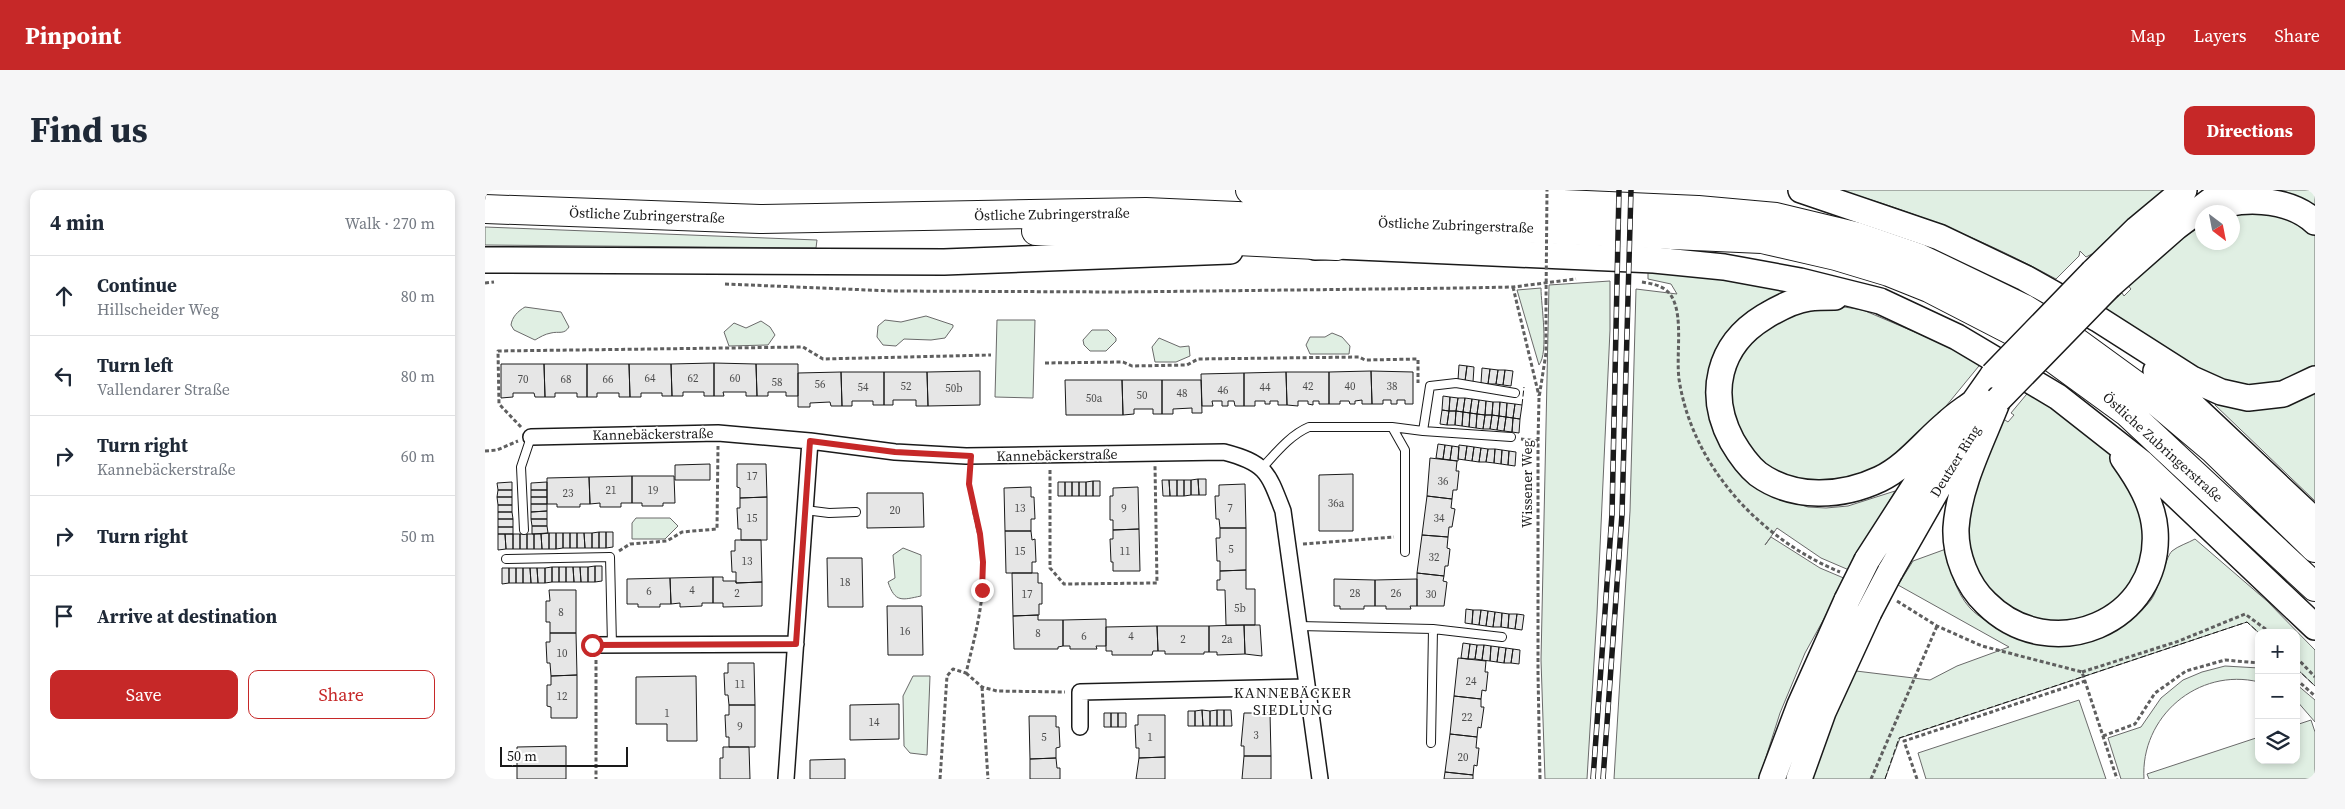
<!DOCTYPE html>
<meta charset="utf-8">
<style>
:root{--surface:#fff;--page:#f6f6f7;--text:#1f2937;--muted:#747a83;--line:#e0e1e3;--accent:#c62828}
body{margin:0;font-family:"Source Serif 4",serif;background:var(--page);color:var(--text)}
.controls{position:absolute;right:15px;bottom:15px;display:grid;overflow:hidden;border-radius:10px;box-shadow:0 2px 8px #0003}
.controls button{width:45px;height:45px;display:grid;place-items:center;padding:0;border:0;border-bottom:1px solid var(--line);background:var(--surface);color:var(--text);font:25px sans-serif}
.compass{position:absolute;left:1710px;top:15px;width:45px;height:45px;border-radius:50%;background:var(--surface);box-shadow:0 2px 8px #0003;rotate:148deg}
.scale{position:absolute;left:15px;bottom:12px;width:128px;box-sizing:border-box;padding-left:5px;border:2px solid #1a1a1a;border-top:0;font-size:14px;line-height:18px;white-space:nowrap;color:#1a1a1a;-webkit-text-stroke:4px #fff;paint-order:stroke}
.stop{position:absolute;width:15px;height:15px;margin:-11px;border:4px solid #c62828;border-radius:50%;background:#fff}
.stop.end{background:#c62828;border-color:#fff;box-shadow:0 1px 5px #0008}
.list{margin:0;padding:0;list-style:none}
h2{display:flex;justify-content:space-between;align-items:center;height:65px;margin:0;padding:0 20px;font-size:21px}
h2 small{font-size:16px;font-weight:400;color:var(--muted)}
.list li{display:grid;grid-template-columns:32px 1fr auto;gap:15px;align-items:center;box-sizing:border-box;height:80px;padding:0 20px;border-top:1px solid var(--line)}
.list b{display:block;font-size:19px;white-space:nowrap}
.list p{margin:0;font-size:16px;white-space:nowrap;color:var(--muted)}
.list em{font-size:16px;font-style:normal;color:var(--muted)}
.actions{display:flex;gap:10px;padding:15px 20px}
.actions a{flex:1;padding:11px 0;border:1px solid var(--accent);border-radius:10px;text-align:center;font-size:18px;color:var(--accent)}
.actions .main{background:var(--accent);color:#fff}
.icon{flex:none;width:28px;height:28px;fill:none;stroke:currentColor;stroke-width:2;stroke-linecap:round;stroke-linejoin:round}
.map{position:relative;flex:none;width:1830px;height:589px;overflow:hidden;border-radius:10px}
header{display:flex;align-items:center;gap:30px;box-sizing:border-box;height:70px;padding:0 25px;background:var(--accent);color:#fff}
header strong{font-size:24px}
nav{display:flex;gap:28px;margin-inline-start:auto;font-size:18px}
.intro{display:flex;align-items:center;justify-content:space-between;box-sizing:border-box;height:120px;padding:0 30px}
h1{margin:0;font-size:35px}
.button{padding:12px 22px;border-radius:10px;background:var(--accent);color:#fff;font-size:18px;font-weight:700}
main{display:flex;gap:30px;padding:0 30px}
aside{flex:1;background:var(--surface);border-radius:10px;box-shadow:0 2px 8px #0003}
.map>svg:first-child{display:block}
.green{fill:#e0efe3;stroke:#6a6a6a}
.building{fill:#e6e6e6;stroke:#1a1a1a}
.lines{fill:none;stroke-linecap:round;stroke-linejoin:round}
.service-casing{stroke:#1a1a1a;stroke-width:10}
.minor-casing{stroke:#1a1a1a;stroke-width:18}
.trunk-casing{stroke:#1a1a1a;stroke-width:28}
.motorway-casing{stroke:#1a1a1a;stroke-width:30}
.path{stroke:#5f5f5f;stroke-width:3;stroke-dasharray:4 2.5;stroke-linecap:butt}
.service{stroke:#fff;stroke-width:8}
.minor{stroke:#fff;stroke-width:15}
.trunk{stroke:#fff;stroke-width:25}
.motorway{stroke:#fff;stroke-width:28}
.rail-casing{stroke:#1a1a1a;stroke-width:5.5}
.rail{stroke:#fff;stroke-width:4;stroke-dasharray:11;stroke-linecap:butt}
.trunk-bridge-casing{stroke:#1a1a1a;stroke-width:28;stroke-linecap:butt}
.path-bridge{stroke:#5f5f5f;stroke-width:3;stroke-dasharray:4 2.5;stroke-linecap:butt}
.trunk-bridge{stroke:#fff;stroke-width:25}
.fence{stroke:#1a1a1a;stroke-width:1;stroke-dasharray:6 2.5;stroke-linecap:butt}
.route{stroke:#c62828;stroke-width:6}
.labels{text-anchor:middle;stroke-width:4;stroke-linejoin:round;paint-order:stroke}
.number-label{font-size:11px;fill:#4d4d4d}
.street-label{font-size:14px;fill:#1a1a1a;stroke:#fff}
.neighbourhood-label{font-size:15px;letter-spacing:1px;fill:#1a1a1a;stroke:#fff}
</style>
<header>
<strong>Pinpoint</strong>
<nav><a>Map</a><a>Layers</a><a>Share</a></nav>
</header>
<div class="intro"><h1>Find us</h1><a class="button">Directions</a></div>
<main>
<aside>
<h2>4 min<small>Walk · 270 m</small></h2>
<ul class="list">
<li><svg class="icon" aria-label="ahead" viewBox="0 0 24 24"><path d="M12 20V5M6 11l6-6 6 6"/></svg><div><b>Continue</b><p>Hillscheider Weg</p></div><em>80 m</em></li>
<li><svg class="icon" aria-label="left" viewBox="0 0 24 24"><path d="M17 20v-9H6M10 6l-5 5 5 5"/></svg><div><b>Turn left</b><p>Vallendarer Straße</p></div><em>80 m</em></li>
<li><svg class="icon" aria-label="right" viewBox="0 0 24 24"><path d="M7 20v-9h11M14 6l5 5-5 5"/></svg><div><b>Turn right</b><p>Kannebäckerstraße</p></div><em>60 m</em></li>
<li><svg class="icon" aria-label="right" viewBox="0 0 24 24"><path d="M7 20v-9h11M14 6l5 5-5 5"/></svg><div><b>Turn right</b></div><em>50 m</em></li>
<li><svg class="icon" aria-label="arrive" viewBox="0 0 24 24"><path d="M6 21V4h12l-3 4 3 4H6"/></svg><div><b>Arrive at destination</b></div></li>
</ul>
<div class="actions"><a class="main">Save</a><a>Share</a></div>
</aside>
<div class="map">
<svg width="1830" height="589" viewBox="0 0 1830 589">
<rect width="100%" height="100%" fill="#fff"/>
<path class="green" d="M1352,0H1682L1611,62L1601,67L1595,61L1594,66L1571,89C1501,51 1429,21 1352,0Z
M1769,0H1830V15L1815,8Z
M1786,22L1830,41V177L1803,191L1760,198L1722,188L1618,121L1637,103L1639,106L1646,99L1640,92C1665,72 1689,52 1717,36L1718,52H1748V25Z
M0,37L332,50L331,58L0,55Z
M1163,79L1315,98L1278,112L1255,130L1225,210L1300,310L1323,317L1341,318L1363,316L1410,301L1364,380L1336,368L1292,338L1280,355L1286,347L1335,378L1361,389L1320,463L1295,523L1274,589H1129L1145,321L1151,99L1192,104L1186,94L1163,89Z
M1125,91V140L1112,423L1102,589H1060L1056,470L1064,95Z
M1056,98C1056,115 1064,162 1054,175L1032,100Z
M1353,116L1378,120L1498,171L1457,221L1392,281L1343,296L1296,286L1277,274L1261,258L1246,224V187L1253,166L1294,126L1318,118Z
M40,117L76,122L84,137C79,145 74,141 66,143C60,144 55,147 50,150L29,140L26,135C27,127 33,121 40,117Z
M441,126L468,135V137L460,148L446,150L419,149L411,156L398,155L392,147L393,136L400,130L416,132Z
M512,130H550L548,208L510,207Z
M276,131L285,137L290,145L283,155L244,156L239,142L249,133L261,138Z
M607,140H623L631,148V151L621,161H605L599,155L598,150Z
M847,143L857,147L865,156L864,164H825L821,155L825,147H840Z
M674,148L695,157L704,156L705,166L691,172H670L667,157Z
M1546,199L1620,257L1637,276L1659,323L1657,374L1635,409L1603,429L1555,433L1513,412L1491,382L1483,354L1487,299L1517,228L1523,232L1529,225L1526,223Z
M1830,201V311L1730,215L1733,211Z
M151,328H185L193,336L180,349H147V333Z
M1710,349L1782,411L1830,460V496L1811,478V443H1774L1762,432L1415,548L1400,589H1325L1341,546L1371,481L1445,490L1472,476L1524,457L1413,395L1428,371L1461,359C1464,378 1471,403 1485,418C1493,427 1506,433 1516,440C1563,471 1632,454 1666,410C1674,399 1680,368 1687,361C1693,356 1703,353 1710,349Z
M418,358L436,365V406C417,410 410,413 403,392L410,388L408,365Z
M1740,476L1774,478V492C1713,477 1655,527 1659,589H1636L1623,548L1656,537L1676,508L1698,490L1717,482Z
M428,486H445L442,565L425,563L419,556L418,506Z
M1811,494L1830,510V532L1811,510Z
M1594,510L1621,589H1441L1433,563Z
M1826,530L1830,542V589H1664L1662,584L1774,547V570H1811V535Z"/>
<path class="building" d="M229,173L271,174L272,206H261V202H238L239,206H229Z
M229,173V206H219V202H198V206H187L186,174Z
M16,174H59L60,207H50L49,203H28V207L16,208Z
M59,174H102V207H92V203H70V207H60Z
M102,174H144L145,207H134V203H112V207H102Z
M144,174H186L187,206H177V203H156V207H145Z
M271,174H313V206H301V202H283V206H272Z
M974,175L982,176L980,191L973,190Z
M982,176L989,177L988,192L980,191Z
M997,178L1005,179L1003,194L996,193Z
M1005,179L1013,180L1011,194H1003Z
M1013,180H1020L1018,195L1011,194Z
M1020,180L1028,181L1026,196L1018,195Z
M495,181V215L443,216L442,182Z
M886,181L928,182V214H920V210H912V214H906V210H898V214H887Z
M886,181L887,214H877V210L870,211V214H865L864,211H855V214H844V182Z
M356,182H399V215H388V211H367V216H357Z
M356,182L357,216H346L345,212L325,213V217H313V183Z
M399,182H442L443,216H431V210H408V215H399Z
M801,182H844V214H834V211H828V215L823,214V211H813V216L802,215Z
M801,182L802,215H793V211H785V214H780V211H770V216H759V183Z
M759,183V216H750L749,211H743V216H737V211H727L728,216H717L716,184Z
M580,190H637L638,225H581Z
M637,190H677V224H668V219H649V224L638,225Z
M677,190H716L717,223H707V218L688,219V224H677Z
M958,206L965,207L964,221L957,220Z
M965,207L973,208L971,221H964Z
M973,208H980L978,222L971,221Z
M980,208L987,209L985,223L978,222Z
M987,209L994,210L992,224L985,223Z
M994,210L1001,211L1000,225L992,224Z
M1001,211L1008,212L1007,225H1000Z
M1008,212H1015L1014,226L1007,225Z
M1015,212L1022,213L1021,227L1014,226Z
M1022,213L1030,214L1028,228L1021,227Z
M1030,214L1037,215L1035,229L1028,228Z
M957,220L964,221L962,235L955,234Z
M964,221H971L970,235H962Z
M971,221L978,222L977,236L970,235Z
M978,222L985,223L984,237L977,236Z
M985,223L992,224L991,238L984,237Z
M992,224L1000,225L998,239L991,238Z
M1000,225H1007L1005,239H998Z
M1007,225L1014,226L1012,240L1005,239Z
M1014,226L1021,227L1019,241L1012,240Z
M1021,227L1028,228L1027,242L1019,241Z
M1028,228L1035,229L1034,243L1027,242Z
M953,254L960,255L958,269L951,268Z
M960,255L967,256L965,270L958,269Z
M974,255L982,256L980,270L973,269Z
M967,256L974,257L973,271L965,270Z
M982,256L989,257L987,271L980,270Z
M989,257L996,258L994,272L987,271Z
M996,258L1003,259L1001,272H994Z
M1003,259H1010L1009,273L1001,272Z
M1010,259L1017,260L1016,274L1009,273Z
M1017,260L1024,261L1023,275L1016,274Z
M1024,261L1031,262L1030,276L1023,275Z
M945,268L972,271L971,281H974L972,300H968L967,309L942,306Z
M225,274V290H190V275Z
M252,274H281L282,307L255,308V298L252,297Z
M868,284V341H834V285Z
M147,286H189L190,313H178V316H157V313H147Z
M147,286V313H136V317H115V313L105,314L104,287Z
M104,287L105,314H95V317H72V314H62V288Z
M713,289H721V305H714Z
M713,289L714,305H706V290Z
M677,290H684L685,306H678Z
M684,290H692V306H685Z
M692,290H699V306H692Z
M699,290H706V305L699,306Z
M608,291H615V306H608Z
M608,291V306H601V292Z
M27,292V300H13L12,293Z
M62,292V300H46V293Z
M573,292H580V306H573Z
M580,292H587V306H580Z
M587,292H594V306H587Z
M594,292H601V306H594Z
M760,294L761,338H735L734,329H731L730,306H734V295Z
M546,297V307H549L550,329H546V341H520L519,298Z
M653,297L654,339L628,340V330H625V306H628V298Z
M13,300H27V307H12Z
M46,300H62V307H46Z
M382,303H438L439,337L382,338Z
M942,306L967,309L966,318L970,319L967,337H964L963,347L937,345Z
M12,307H27V315H13Z
M46,307H62V314H46Z
M282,307V350H256V339H253L252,318H255V308Z
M46,314H62V321L46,322Z
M13,315H27V322H13Z
M62,321V329H46V322Z
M13,322H27L28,329H13Z
M13,329H28V337H13Z
M46,329H62V336H47Z
M47,336H62L63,343L47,344Z
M13,337H28V344H13Z
M735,338H761V380L735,381V371H732L731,348H735Z
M654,339L655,381H628V372H626L625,349H628V340Z
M520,341H546L547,350L550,349L551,372H547V383H521Z
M114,342H121V358H114Z
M114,342V358H107V343Z
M121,342H128V357L121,358Z
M64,343H71V359H64Z
M64,343V359H57L56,344Z
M71,343H78V358L71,359Z
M78,343H85V358H78Z
M85,343H92V358H85Z
M92,343H99L100,358H92Z
M99,343H107V358H100Z
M13,344H20L21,359L13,360Z
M20,344H28V359H21Z
M28,344H35V359H28Z
M35,344H42V359H35Z
M42,344H49V359H42Z
M49,344H56L57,359H49Z
M937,345L963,347L962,358L965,359L963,376H960L959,386L932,383Z
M250,350H276L277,392L251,393V382H247L246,361H250Z
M342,368H377L378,417H343Z
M110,376H117V391L110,392Z
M110,376V392H103V377Z
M67,377H74V392H67Z
M67,377V392L60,393V378Z
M74,377H81V392H74Z
M81,377H88L89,392H81Z
M88,377H95L96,392H89Z
M95,377H103V392H96Z
M17,378H24V393L17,394Z
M24,378H31V393H24Z
M31,378H38V393H31Z
M38,378H45L46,393H38Z
M45,378H52L53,393H46Z
M52,378H60V393H53Z
M761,380V399H770V435H741L740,400H732V390H735V381Z
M527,383H553V393H557V414H554V425L528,426Z
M932,383L959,386L958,391L962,392L959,416H932Z
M228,387H238V391H251V393L277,392V416L238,417V413H228Z
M228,387V413H217V416L195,417V413L186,414L185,388Z
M185,388L186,414H175V417H153V414H142V389Z
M849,389L890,390V416H879V419H855V416H849Z
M932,389V416H925L926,419H901V416H890V390Z
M64,400H91V443H65V432H61V411H65Z
M402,416H437L438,465H403Z
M981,419L988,420L987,434L980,433Z
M988,420H996L994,435L987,434Z
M996,420L1003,421L1001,436L994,435Z
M1003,421L1010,422L1008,437L1001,436Z
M1010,422L1017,423L1016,437H1008Z
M1017,423L1024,424L1023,438L1016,437Z
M1024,424H1032L1030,439L1023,438Z
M1032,424L1039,425L1037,440L1030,439Z
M553,425V430H578V456L573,457V459H529L528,426Z
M621,429V456H611L612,459H585V456H578V430Z
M759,435L760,464L732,465V462H724V436Z
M759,435H775L777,466L760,464Z
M672,436H724V462H719V464H680V461H673Z
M672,436L673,461H668L667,465H627V461H621V437Z
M65,443H91L92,485L66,486L65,473H62L61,452H65Z
M978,453L985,454L983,469L976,468Z
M985,454L992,455L990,469H983Z
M992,455H999L997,470L990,469Z
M999,455L1006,456L1005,471L997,470Z
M1006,456L1014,457L1012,472L1005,471Z
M1014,457L1021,458L1019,473L1012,472Z
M1021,458L1028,459L1026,473H1019Z
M1028,459L1035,460L1034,474L1026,473Z
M973,468L1001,471L1000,482H1003L1001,501L997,500L996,509L969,506Z
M243,473H269L270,515H244L243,505H240L239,483H243Z
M92,485V528H66V517L62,516V495H66V486Z
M211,486L212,551H182V534H151V487Z
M969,506L996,509V517H999L996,538L993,537L992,547L965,544Z
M414,514V549L365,550V515Z
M244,515H270V557H244V547H241L240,525H244Z
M717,520L725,521V536H718Z
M717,520L718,536H710V521Z
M732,520H739V536H732Z
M732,520V536H725V521Z
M739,520H746L747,536H739Z
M703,521H710V536H703Z
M619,523H626V537H619Z
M626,523H633V537H626Z
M633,523H641V537H633Z
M759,523H785L786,566H759V556H756Z
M653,525H680V567L654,568V558H651L650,535H653Z
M544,526H571V537H574L575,557L571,558V568L545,569Z
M965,544L992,547L991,558H994L992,576L989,575L988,585L960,582Z
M81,556V589H32V557Z
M238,557H264L265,589H235V568H238Z
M759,566H786V589H757Z
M680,567V589H651L654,568Z
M571,568L572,578H575V589H545V569Z
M360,569V589H325V570Z
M960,582L988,585V589H959Z"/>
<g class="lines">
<g class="service-casing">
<path id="service" d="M907,237L938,241L945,196L971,193L1030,203
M938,241L1026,247
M777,278C791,263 805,245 824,237H907L920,260V362
M320,320L344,323L371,322
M39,340L36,277L46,247
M21,369L125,367L127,455
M814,436L948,439L946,553
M948,439L1017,447"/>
</g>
<g class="minor-casing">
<path id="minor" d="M46,247L233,243L325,251L410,262L481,266L739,262C781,273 783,282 798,321L835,589
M107,455L311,454
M595,537V502L822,497
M301,589L325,251"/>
</g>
<g class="trunk-casing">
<path id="trunk" d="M1316,0L1454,47L1540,88L1613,129L1707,189L1736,202L1763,208L1798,204L1830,189
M1722,21C1753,6 1803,7 1830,32
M830,57L851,56L1169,70L1239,77L1315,91L1395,111L1472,147L1573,207L1657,273L1830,437
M0,70L459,72L745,61
M1608,82L1652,39L1699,0
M1624,96L1691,37L1740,0
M1350,107C1342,107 1332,107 1324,108C1308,110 1292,119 1279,127C1233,155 1222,204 1247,251C1254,263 1262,275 1273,284C1309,310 1357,307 1395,289C1422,276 1440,251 1462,233C1470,225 1480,219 1489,212
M1671,181L1830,331
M1513,210C1497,251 1474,294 1471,338C1470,365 1482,395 1501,413C1566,478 1677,432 1670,340C1668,313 1653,289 1638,268
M1382,370L1429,297L1508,185
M1405,382L1482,247L1489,239
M1287,589L1315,515L1362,410
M1314,589L1338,522L1384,422"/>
</g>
<g class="motorway-casing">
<path id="motorway" d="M765,0L1213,20L1291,27L1370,46L1434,68L1538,118L1583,146L1664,205L1728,259L1830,358
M0,19L275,29L661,22L1277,49L1351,66L1404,82L1444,98L1539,147L1643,223L1830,397
M551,41L851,56"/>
</g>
<path class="path" d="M1157,92C1169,94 1182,96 1188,109C1198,130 1191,165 1194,189C1207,276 1275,349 1355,382
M0,93L9,92
M240,94L407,101L636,102L978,98L1028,97L1091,89
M1028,97L1054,206
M560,173L638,172L647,176L702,175L713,169L874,167L880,170L933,169V193
M36,237L14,214L13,161L318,157L338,169L506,165
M1036,249L1053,251
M0,261L12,260L33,251
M565,280V378L579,394L672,393L670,276
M818,354L909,347
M134,361L145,354L182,351L197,342L232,339L233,256
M1412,411L1452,436L1497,456L1597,482L1632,589
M1811,467L1830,487
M111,470V589
M1597,482L1694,451L1760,424L1786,443
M481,483L497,497L512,501L580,502
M1811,489L1830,506
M497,497L503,589
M1618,546L1650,534L1670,503L1701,481L1740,470L1774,473
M455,589L462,486L468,479L481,483C490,446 500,410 498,372C496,341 482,311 485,280
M1055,589L1053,483V251L1054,208L1061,163V112
M1386,589L1452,436
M1432,589L1419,551L1600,491"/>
<use href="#service" class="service"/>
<use href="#minor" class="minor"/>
<use href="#trunk" class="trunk"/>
<use href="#motorway" class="motorway"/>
<g class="rail-casing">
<path id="rail" d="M1108,589L1127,324L1134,0
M1118,589L1137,324L1146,0"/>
</g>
<use href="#rail" class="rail"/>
<g class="trunk-bridge-casing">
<path id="trunk-bridge" d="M1508,185L1608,82
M1513,210L1624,96
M1362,410L1382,370
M1384,422L1405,382"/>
</g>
<path class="path-bridge" d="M1061,112L1062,0"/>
<use href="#trunk-bridge" class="trunk-bridge"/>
<path class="fence" d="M1037,215L1039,197
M1811,478L1830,496
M1400,589L1414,548L1762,432L1774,443"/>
</g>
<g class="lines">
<path class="route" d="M107,455L311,454L325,251L410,262L486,266L484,294L495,344L498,372L497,400"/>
</g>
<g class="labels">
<g class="number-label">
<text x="165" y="192">64</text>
<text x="208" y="192">62</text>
<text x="250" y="192">60</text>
<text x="38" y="193">70</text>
<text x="81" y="193">68</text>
<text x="123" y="193">66</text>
<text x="292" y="196">58</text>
<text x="335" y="198">56</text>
<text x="421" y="200">52</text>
<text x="823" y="200">42</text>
<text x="865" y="200">40</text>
<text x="907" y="200">38</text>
<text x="378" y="201">54</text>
<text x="780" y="201">44</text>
<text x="469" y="202">50b</text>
<text x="738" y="204">46</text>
<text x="697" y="207">48</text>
<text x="657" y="209">50</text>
<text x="609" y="212">50a</text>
<text x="267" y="290">17</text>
<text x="958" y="295">36</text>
<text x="126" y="304">21</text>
<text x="168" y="304">19</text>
<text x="83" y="307">23</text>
<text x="851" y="317">36a</text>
<text x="535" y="322">13</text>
<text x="639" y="322">9</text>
<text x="745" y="322">7</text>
<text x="410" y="324">20</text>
<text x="267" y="332">15</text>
<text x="954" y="332">34</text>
<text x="746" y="363">5</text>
<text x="535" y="365">15</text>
<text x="640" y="365">11</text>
<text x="949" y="371">32</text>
<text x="262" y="375">13</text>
<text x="360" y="396">18</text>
<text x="207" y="404">4</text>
<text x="164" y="405">6</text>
<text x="252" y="407">2</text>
<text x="870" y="407">28</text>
<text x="911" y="407">26</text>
<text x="542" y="408">17</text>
<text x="946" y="408">30</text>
<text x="755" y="422">5b</text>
<text x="76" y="426">8</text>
<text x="420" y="445">16</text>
<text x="553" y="447">8</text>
<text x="599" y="450">6</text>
<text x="646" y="450">4</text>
<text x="698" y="453">2</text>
<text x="742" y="453">2a</text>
<text x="77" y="467">10</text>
<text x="986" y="495">24</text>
<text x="255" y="498">11</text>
<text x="77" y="510">12</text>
<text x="182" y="527">1</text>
<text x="982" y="531">22</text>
<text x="389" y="536">14</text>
<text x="255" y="540">9</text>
<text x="771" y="549">3</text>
<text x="559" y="551">5</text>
<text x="665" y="551">1</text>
<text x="978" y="571">20</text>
</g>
<g class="street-label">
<text transform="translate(567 24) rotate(-1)" y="5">Östliche Zubringerstraße</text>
<text transform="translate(162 25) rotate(2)" y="5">Östliche Zubringerstraße</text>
<text transform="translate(971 35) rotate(2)" y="5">Östliche Zubringerstraße</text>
<text transform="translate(168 244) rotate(-1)" y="5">Kannebäckerstraße</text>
<text transform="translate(1678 257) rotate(42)" y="5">Östliche Zubringerstraße</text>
<text transform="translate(572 265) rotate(-1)" y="5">Kannebäckerstraße</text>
<text transform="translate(1470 271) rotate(-58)" y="5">Deutzer Ring</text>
<text transform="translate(1042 294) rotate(-90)" y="5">Wissener Weg</text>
</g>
<g class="neighbourhood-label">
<text x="808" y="508">KANNEBÄCKER<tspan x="808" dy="17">SIEDLUNG</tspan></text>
</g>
</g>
</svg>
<div class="controls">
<button>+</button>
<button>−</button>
<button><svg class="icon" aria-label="layers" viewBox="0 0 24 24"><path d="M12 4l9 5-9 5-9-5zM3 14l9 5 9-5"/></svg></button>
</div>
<svg class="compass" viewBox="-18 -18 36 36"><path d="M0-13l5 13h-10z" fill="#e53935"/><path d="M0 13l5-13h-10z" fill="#747a83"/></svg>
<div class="scale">50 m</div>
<div class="stop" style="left:107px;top:455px"></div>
<div class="stop end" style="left:497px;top:400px"></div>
</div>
</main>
